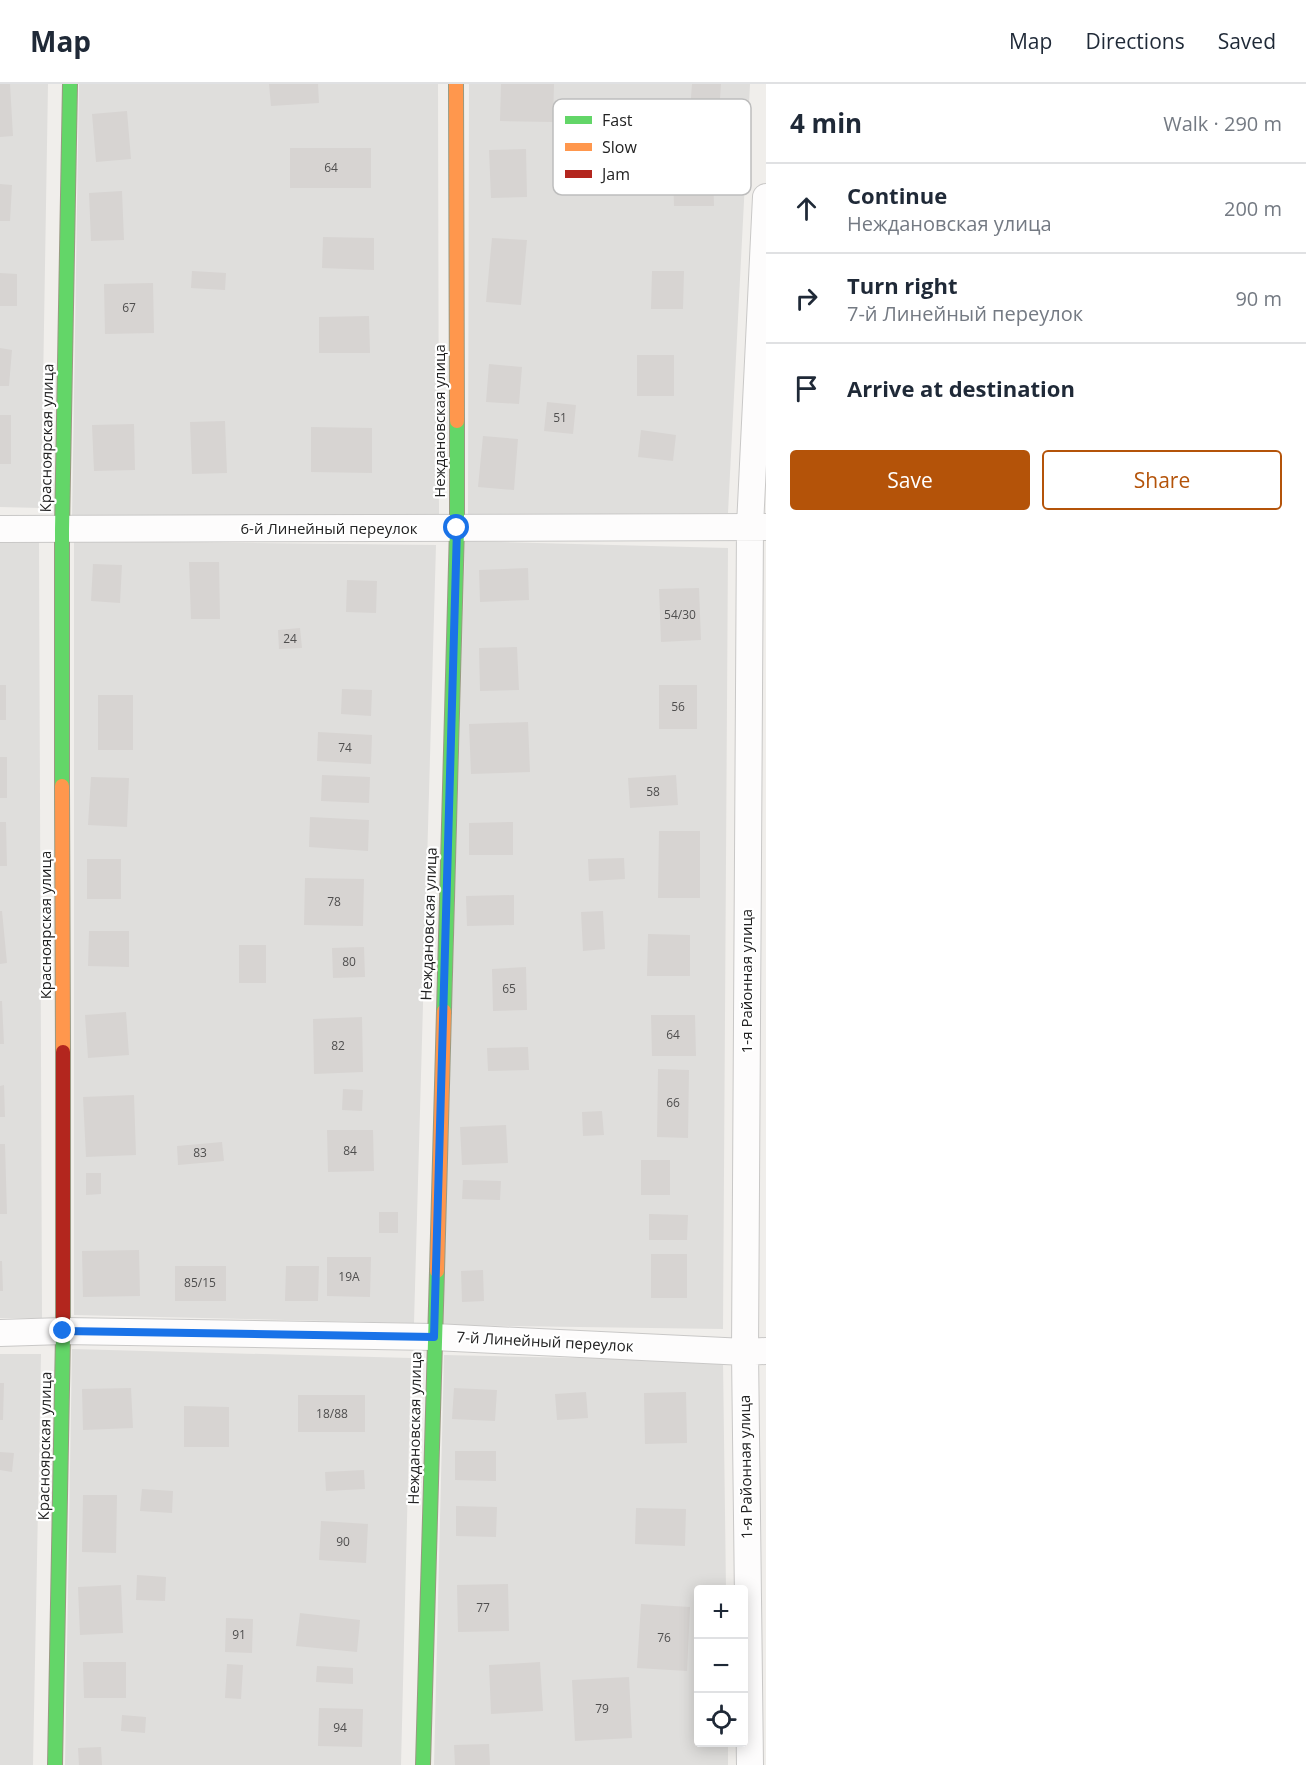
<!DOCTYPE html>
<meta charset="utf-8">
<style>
:root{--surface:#fff;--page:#f6f6f7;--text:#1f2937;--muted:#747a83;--line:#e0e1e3;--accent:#b45309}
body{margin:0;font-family:"Open Sans",sans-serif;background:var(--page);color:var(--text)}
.controls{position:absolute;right:18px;bottom:18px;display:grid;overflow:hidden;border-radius:6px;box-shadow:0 3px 15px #0003}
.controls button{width:54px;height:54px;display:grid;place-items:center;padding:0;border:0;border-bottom:2px solid var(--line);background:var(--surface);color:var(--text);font:30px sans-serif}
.stop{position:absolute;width:18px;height:18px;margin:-14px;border:4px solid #1a73e8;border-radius:50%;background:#fff}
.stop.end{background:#1a73e8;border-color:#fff;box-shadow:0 2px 6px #0008}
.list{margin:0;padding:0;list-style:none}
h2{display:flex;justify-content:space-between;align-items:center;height:78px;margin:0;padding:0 24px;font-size:26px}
h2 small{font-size:20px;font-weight:400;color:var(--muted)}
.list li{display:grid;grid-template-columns:39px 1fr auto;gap:18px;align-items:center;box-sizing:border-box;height:90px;padding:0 24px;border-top:2px solid var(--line)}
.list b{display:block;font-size:22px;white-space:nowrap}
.list p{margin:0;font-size:20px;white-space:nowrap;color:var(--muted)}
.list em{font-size:20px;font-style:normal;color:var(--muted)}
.actions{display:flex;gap:12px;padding:18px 24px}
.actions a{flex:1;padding:14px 0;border:2px solid var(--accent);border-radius:6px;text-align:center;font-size:21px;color:var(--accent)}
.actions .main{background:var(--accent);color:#fff}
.icon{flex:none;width:33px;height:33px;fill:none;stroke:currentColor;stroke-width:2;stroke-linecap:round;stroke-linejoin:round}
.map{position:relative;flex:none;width:766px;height:1681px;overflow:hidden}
header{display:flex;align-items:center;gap:36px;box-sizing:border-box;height:84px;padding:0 30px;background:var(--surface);border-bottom:2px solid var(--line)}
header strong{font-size:28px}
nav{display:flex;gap:33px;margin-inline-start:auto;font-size:21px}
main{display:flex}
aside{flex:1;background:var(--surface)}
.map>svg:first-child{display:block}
.residential{fill:#dfdedc}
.building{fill:#d7d4d2}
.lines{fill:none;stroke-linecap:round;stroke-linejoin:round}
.street-casing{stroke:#c9c8c7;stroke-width:28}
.fast-casing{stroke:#999a82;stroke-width:16}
.slow-casing{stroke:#999a82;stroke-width:16}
.jam-casing{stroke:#999a82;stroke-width:16}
.street{stroke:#fdfcfc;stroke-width:26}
.fast{stroke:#63d668;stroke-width:14}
.slow{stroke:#ff974d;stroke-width:14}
.jam{stroke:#b3261e;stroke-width:14}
.route{stroke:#1a73e8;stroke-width:8}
.labels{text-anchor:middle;stroke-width:4.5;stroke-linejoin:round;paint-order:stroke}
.number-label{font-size:12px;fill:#4f4e4e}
.street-label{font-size:15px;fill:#222;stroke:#fff}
.key{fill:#fff;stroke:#bdbdbd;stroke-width:1.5}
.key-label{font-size:16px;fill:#222}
</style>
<header>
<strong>Map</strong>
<nav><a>Map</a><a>Directions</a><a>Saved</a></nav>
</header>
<main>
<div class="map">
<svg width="766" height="1681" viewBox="0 0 766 1681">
<rect width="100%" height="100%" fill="#f0eeeb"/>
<path class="residential" d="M0,0H48L41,424L0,423Z
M79,0H438L439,431L72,435Z
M469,0H750L728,429L468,431Z
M74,457L436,461L414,1239L74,1231Z
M465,457L728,464L723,1245L443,1241Z
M0,458H39L42,1234H0Z
M72,1265L411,1274L401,1681H65Z
M0,1270H41L33,1681H0Z
M444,1271L723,1277L726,1505L698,1506V1658L728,1659V1681H434Z"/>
<path class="building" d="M0,0H10L13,52L0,53Z
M269,0H318L319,19L271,22Z
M501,0H554L553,38L500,37Z
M692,0H721L719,29L690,27Z
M127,27L131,75L96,78L92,30Z
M290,64H371V104H290Z
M526,65L527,113L491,114L489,66Z
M713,87L714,122H674L673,88Z
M0,100L12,101L10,137H0Z
M122,107L124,156L91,157L89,109Z
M323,153L374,154V186L322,184Z
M492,154L527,156L521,221L486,218Z
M192,187L226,189L225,206L191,204Z
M652,187H684L683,225H651Z
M0,189L17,190V222H0Z
M153,199L154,249L105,250L104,200Z
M369,232L370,269H319V233Z
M0,264L12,266L9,302H0Z
M637,271H674V312H637Z
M489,280L522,283L519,320L486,318Z
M547,318L576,321L573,350L544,347Z
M0,331H11V380H0Z
M225,337L227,389L192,390L190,338Z
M134,340L135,386L94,387L92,341Z
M311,343L372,344V389L311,388Z
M641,346L676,351L673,377L638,373Z
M483,352L518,355L514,406L478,403Z
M189,478H219L220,535H191Z
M93,480L122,481L120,519L91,517Z
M528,484L529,516L480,518L479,486Z
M347,496L377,497L376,529L346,528Z
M699,504L701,556L661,558L659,505Z
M300,544L302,564L279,565L278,546Z
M517,563L519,606L480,607L479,564Z
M0,601H6V636H0Z
M659,601H697V645H659Z
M342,605L372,606L371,632L341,630Z
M98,611H133V666H98Z
M528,638L530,688L471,690L469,640Z
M318,648L372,651L371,680L317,677Z
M0,673H7V714H0Z
M322,691L370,693L369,719L321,717Z
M676,691L678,721L630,724L628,694Z
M91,693L129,694L127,743L88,741Z
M310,733L369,736L368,767L309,763Z
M0,738H6L7,782H0Z
M513,738V771H469V739Z
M659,747H700V814H658Z
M624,774L625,795L589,797L588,775Z
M87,775H121V815H87Z
M305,794L364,795L363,842L304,841Z
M514,811V841L467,842L466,812Z
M0,827H2L7,879L0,880Z
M603,827L605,865L583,867L581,828Z
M89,847H129V883L88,882Z
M648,850L690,851V892H647Z
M239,861H266V899H239Z
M364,863L365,893L333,894L332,864Z
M526,883L527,926L493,927L492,885Z
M0,917H2L4,960H0Z
M126,928L129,971L88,974L85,931Z
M651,931H695L696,972H652Z
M362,933L363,988L314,990L313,935Z
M528,963L529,986L488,987L487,964Z
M658,985L689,986L688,1054L657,1053Z
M4,1001L5,1033H0V1002Z
M343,1005L363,1006L362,1027L342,1026Z
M134,1011L136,1071L86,1073L83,1013Z
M602,1027L604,1051L583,1052L582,1028Z
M506,1041L508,1079L462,1081L460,1043Z
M327,1046H373L374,1087L328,1088Z
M222,1058L224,1077L178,1081L177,1062Z
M0,1060H5L7,1130H0Z
M641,1076H670V1111H641Z
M86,1089H101V1110L86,1111Z
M463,1096L501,1097L500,1116L462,1115Z
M379,1128H398V1149H379Z
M649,1130L688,1131L687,1156H649Z
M139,1166L140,1212L83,1213L82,1167Z
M651,1170H687V1214H651Z
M327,1173H371L370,1213L327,1212Z
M0,1177H2L3,1207H0Z
M175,1182H226V1217H175Z
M286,1182H319L318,1217H285Z
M483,1186L484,1217L462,1218L461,1187Z
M0,1299H4L3,1336H0Z
M131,1304L133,1344L83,1346L82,1305Z
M454,1304L497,1306L495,1337L452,1335Z
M586,1308L588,1334L557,1336L555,1310Z
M686,1308L687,1359L645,1360L644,1309Z
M298,1311H365V1348H298Z
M184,1322L229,1323V1363H184Z
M455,1367H496V1397L455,1396Z
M0,1368L14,1369L12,1388L0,1386Z
M364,1386L365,1405L326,1407L325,1388Z
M142,1405L173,1407L172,1429L140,1427Z
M83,1411H117L116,1469L82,1468Z
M456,1422L497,1423L496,1453L456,1452Z
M636,1424L686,1425L685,1462L635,1460Z
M321,1437L368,1440L366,1479L319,1476Z
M137,1491L166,1493L165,1517L136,1516Z
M508,1500L509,1547L458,1548L457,1501Z
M121,1501L123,1549L80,1551L78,1503Z
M641,1520L690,1523L687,1587L637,1584Z
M300,1529L360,1536L357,1568L296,1562Z
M226,1534L253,1535L252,1569L225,1568Z
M83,1578H126V1614H84Z
M540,1578L543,1627L491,1630L489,1581Z
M227,1580L243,1581L241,1615L225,1614Z
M317,1582L353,1584V1600L316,1598Z
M629,1593L632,1654L575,1657L572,1596Z
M319,1624L363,1625L362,1663L318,1662Z
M122,1631L146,1633L145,1649L121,1647Z
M489,1660L490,1681H455L454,1661Z
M101,1663L102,1681H79L78,1664Z"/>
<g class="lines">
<g class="street-casing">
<path id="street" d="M0,445L766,443
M0,1249L63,1247L434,1253L745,1268L766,1267
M750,1681L745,1268L750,442L766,113"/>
</g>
<g class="fast-casing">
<path id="fast" d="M62,702V446L70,0
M444,927L457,444V337
M55,1681L63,1251
M423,1681L437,1187"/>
</g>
<g class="slow-casing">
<path id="slow" d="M456,0L457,337
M62,702L63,968
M437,1187L444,927"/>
</g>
<g class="jam-casing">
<path id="jam" d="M63,968V1251"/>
</g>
<use href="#street" class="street"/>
<use href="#fast" class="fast"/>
<use href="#slow" class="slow"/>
<use href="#jam" class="jam"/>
</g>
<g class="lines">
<path class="route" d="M63,1247L434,1253L457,444"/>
</g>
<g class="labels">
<g class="number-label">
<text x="331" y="88">64</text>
<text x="129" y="228">67</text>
<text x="560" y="338">51</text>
<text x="680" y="535">54/30</text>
<text x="290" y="559">24</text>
<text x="678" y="627">56</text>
<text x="345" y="668">74</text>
<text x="653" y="712">58</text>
<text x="334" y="822">78</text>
<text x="349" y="882">80</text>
<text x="509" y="909">65</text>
<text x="673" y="955">64</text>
<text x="338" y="966">82</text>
<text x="673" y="1023">66</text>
<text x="350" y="1071">84</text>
<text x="200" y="1073">83</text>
<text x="349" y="1197">19А</text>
<text x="200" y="1203">85/15</text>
<text x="332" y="1334">18/88</text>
<text x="343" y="1462">90</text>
<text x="483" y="1528">77</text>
<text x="239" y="1555">91</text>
<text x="664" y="1558">76</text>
<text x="602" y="1629">79</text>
<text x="340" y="1648">94</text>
</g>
<g class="street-label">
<text transform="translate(440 337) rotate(-90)" y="5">Неждановская улица</text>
<text transform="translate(47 354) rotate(-89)" y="5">Красноярская улица</text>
<text x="329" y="450">6-й Линейный переулок</text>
<text transform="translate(429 840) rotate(-88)" y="5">Неждановская улица</text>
<text transform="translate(46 841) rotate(-90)" y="5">Красноярская улица</text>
<text transform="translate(747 897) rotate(-90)" y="5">1-я Районная улица</text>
<text transform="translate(545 1258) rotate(3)" y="5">7-й Линейный переулок</text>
<text transform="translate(415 1344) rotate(-89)" y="5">Неждановская улица</text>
<text transform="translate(45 1362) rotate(-89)" y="5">Красноярская улица</text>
<text transform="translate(746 1383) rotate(-91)" y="5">1-я Районная улица</text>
</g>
</g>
<rect x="553" y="15" width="198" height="96" rx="9" class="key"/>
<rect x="565" y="32" width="27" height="8" fill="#63d668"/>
<rect x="565" y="59" width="27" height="8" fill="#ff974d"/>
<rect x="565" y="86" width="27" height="8" fill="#b3261e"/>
<g class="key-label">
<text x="602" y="42">Fast</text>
<text x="602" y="69">Slow</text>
<text x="602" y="96">Jam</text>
</g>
</svg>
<div class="controls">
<button>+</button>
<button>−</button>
<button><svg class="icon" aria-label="locate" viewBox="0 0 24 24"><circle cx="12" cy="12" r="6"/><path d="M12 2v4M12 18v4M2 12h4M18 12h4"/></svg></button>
</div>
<div class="stop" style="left:457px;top:444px"></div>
<div class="stop end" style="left:63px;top:1247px"></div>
</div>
<aside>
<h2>4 min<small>Walk · 290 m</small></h2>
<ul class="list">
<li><svg class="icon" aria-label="ahead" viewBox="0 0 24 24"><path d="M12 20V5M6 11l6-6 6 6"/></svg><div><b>Continue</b><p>Неждановская улица</p></div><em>200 m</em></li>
<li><svg class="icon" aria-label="right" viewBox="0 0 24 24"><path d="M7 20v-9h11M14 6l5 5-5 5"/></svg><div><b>Turn right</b><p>7-й Линейный переулок</p></div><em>90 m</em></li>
<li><svg class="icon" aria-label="arrive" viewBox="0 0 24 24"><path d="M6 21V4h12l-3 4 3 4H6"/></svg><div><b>Arrive at destination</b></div></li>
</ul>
<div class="actions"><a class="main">Save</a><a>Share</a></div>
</aside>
</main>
